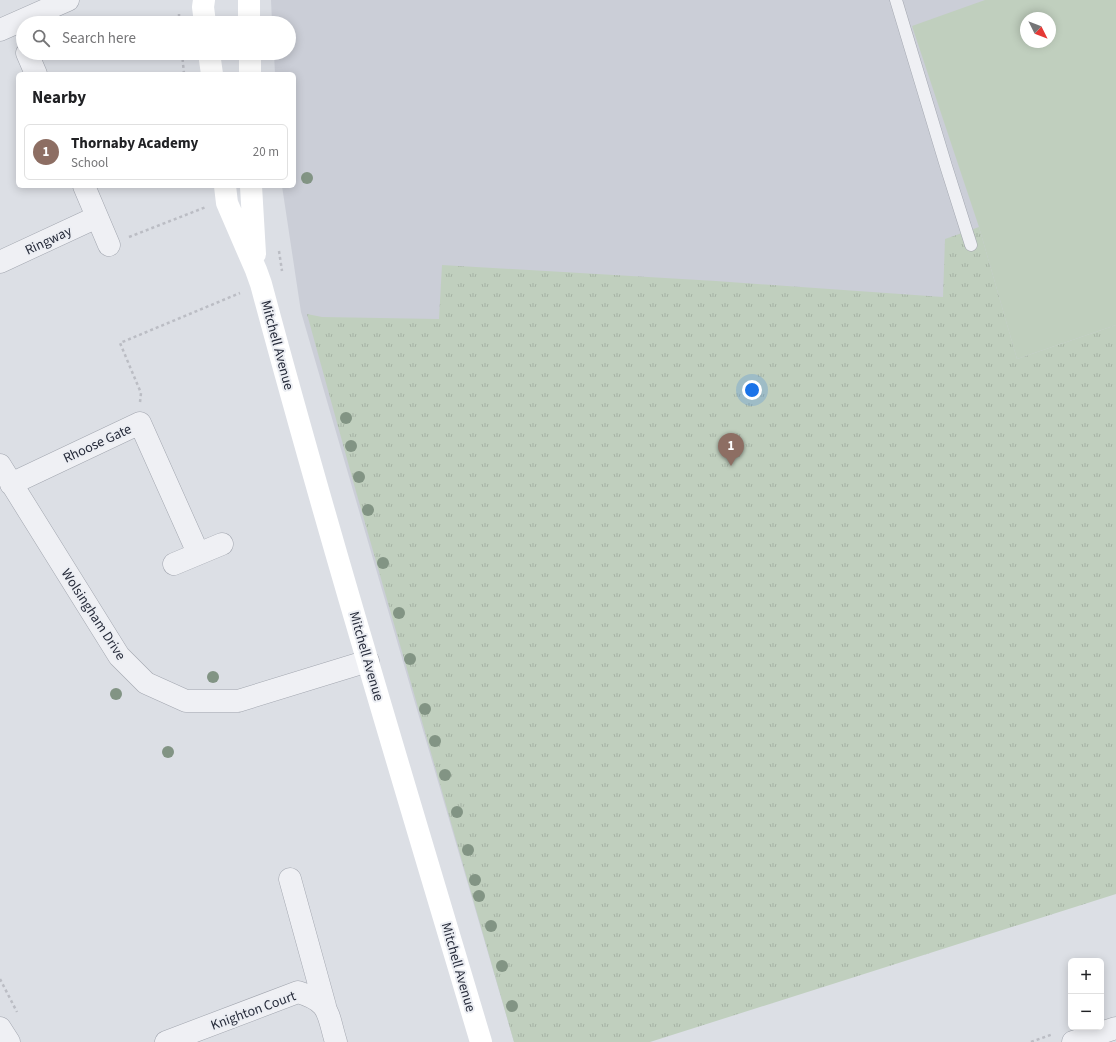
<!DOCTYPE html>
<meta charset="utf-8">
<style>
:root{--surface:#fff;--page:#f2f2f2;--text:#202124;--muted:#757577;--line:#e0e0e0;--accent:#7c3aed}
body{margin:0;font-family:"Source Sans 3",sans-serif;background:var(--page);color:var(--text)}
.controls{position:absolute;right:12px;bottom:12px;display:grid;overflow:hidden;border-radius:6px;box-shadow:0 2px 10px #0003}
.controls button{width:36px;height:36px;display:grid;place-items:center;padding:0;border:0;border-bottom:1px solid var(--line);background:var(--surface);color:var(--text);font:20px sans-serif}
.compass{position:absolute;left:1020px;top:12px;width:36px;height:36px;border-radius:50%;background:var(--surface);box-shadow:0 2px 10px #0003;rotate:132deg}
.you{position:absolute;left:752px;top:390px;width:14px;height:14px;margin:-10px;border:3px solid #fff;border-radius:50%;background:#1a73e8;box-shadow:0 0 0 6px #1a73e833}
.badge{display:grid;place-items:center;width:26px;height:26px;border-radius:50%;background:var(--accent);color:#fff;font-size:13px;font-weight:700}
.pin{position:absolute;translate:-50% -33px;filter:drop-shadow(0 1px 2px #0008)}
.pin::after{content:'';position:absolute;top:21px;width:14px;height:12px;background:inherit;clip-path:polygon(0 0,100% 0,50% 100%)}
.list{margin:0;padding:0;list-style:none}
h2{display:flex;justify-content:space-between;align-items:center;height:52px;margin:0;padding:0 16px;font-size:17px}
h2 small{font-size:13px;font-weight:400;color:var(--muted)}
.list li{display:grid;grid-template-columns:26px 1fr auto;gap:12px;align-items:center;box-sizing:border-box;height:56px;margin:0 8px 8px;padding:0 8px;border:1px solid var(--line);border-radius:6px}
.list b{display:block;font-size:15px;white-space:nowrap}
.list p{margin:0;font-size:13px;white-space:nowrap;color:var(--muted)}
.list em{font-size:13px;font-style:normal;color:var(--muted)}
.icon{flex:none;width:22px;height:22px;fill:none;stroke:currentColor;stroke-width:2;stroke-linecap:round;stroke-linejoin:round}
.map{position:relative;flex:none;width:1116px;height:1042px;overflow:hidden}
.search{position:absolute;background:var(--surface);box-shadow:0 2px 10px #0003;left:16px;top:16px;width:280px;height:44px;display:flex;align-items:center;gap:10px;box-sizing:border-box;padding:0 14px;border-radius:22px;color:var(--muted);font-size:15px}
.panel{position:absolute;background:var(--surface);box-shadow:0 2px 10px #0003;left:16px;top:72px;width:280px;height:116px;border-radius:6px}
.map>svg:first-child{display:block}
.built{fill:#cbced7;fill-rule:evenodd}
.park{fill:url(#park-tufts)}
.pitch{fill:#c0cfbe;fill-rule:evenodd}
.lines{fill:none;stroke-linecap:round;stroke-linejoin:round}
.lane-casing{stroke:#a2a6af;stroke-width:13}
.street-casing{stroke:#a2a6af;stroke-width:23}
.path{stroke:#bbbdc4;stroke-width:2.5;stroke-dasharray:3 3;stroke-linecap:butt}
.lane{stroke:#eff0f4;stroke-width:12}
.street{stroke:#eff0f4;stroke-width:22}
.secondary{stroke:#fff;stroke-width:22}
.tree{fill:#829484}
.labels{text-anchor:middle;stroke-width:4;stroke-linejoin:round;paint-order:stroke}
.street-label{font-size:14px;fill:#272c3b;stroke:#eceef3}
</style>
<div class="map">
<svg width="1116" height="1042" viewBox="0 0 1116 1042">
<defs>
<pattern id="park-tufts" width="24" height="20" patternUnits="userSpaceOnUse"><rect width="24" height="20" fill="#c0cfbe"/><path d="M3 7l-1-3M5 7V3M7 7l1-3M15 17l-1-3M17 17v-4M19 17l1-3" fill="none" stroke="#a5b2a4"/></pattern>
</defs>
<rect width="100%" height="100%" fill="#dcdfe5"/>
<path class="built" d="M271,0H1116V620L646,1042H514L301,312L282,186H294V74H275L274,53H289V23H272ZM1026,18H1050V42H1026Z"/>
<path class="park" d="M979,227L1017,359L1116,325V894L650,1042H514L355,488L307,314L322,317L439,319L442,265L716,281L943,297L945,239Z"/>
<path class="pitch" d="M985,0H1116V325L1017,359L979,227L912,26ZM1026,18H1050V42H1026Z"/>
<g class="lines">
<g class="lane-casing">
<path id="lane" d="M896,0L946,166L971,245"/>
</g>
<g class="street-casing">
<path id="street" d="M0,30L68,0
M27,53L36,74
M84,186L109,245
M0,262L97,217
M0,465L119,656L146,683L186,701H238L368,661
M11,484L140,423L198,553
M174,564L222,544
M290,879L325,1006
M0,1028L9,1042
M166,1042L298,992C331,1002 327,1013 336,1042
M1073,1042L1116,1028"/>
</g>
<path class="path" d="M179,23V12
M182,53L184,74
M129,237L206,207
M279,251L282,271
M140,402L141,393L120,343L240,293
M0,979L17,1012
M1031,1042L1053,1034"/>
<use href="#lane" class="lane"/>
<use href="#street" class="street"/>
<path class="secondary" d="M204,0L203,7L205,23
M249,0V23
M209,53L212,74
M250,53V74
M225,186L227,203L256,270L261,284C329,538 406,790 481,1042
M251,186L255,254"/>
</g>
<g class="tree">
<circle cx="307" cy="178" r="6"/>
<circle cx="346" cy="418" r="6"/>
<circle cx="351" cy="446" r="6"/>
<circle cx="359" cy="477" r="6"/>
<circle cx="368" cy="510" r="6"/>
<circle cx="383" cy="563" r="6"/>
<circle cx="399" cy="613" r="6"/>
<circle cx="410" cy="659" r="6"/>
<circle cx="213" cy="677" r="6"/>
<circle cx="116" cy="694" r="6"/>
<circle cx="425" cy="709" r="6"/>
<circle cx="435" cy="741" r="6"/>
<circle cx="168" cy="752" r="6"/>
<circle cx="445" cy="775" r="6"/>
<circle cx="457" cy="812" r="6"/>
<circle cx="468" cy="850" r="6"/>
<circle cx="475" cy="880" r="6"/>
<circle cx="479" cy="896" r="6"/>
<circle cx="491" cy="926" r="6"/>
<circle cx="502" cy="966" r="6"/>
<circle cx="512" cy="1006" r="6"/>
</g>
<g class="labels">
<g class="street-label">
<text transform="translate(48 240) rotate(-25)" y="5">Ringway</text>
<text transform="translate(278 345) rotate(75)" y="5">Mitchell Avenue</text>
<text transform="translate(97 443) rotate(-25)" y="5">Rhoose Gate</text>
<text transform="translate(94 614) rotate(57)" y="5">Wolsingham Drive</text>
<text transform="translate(367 656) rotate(74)" y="5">Mitchell Avenue</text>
<text transform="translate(459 967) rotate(74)" y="5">Mitchell Avenue</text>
<text transform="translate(253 1010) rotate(-20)" y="5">Knighton Court</text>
</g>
</g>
</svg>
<div class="controls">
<button>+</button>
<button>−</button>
</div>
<svg class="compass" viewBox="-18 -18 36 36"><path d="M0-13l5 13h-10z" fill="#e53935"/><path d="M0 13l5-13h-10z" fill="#757577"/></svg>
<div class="you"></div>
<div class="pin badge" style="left:731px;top:466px;background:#8d6e63">1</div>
<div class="search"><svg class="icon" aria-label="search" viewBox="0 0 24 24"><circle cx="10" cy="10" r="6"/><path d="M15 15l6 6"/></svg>Search here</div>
<section class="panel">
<h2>Nearby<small></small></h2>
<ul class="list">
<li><span class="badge" style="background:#8d6e63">1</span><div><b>Thornaby Academy</b><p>School</p></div><em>20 m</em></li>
</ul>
</section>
</div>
